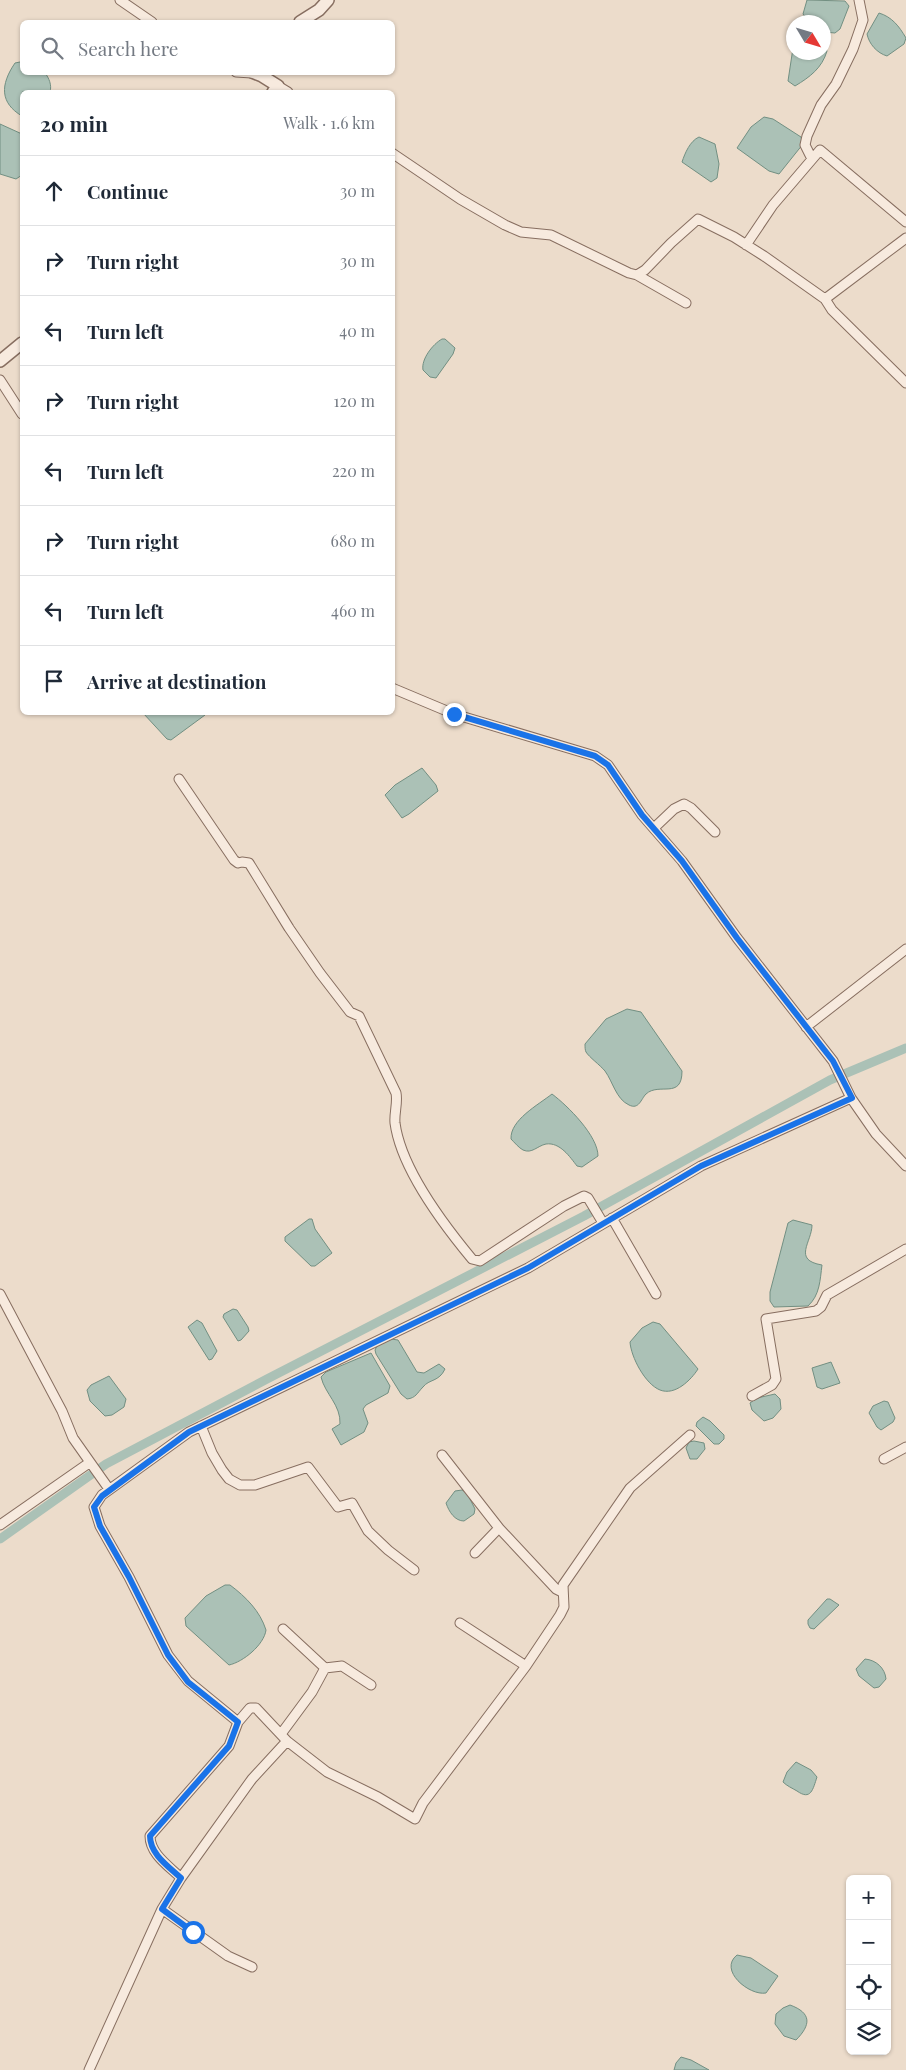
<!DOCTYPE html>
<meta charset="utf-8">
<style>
:root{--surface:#fff;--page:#f2f2f3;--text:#1f2937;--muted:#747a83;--line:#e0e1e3}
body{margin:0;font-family:"Playfair Display",serif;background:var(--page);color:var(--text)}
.controls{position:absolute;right:15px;bottom:15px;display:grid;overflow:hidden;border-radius:8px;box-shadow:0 1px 4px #0004}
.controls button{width:45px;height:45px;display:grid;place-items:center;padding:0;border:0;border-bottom:1px solid var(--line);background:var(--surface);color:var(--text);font:25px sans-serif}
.compass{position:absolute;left:786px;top:15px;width:45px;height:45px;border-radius:50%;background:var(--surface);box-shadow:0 1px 4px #0004;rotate:128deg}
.stop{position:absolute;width:15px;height:15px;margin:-11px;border:4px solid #1a73e8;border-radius:50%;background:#fff}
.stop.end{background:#1a73e8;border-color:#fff;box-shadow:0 1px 5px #0008}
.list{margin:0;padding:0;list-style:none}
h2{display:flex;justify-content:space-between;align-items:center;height:65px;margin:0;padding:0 20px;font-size:21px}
h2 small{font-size:16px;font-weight:400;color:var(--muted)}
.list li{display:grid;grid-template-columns:32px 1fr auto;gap:15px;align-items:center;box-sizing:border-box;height:70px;padding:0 20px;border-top:1px solid var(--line)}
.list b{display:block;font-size:19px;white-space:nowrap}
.list em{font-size:16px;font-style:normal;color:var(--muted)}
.icon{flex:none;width:28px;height:28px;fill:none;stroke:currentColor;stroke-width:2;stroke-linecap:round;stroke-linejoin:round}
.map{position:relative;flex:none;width:906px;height:2070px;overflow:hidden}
.search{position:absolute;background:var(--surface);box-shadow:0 1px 4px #0004;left:20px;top:20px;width:375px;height:55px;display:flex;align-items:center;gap:12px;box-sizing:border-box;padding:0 18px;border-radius:8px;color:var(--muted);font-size:19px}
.panel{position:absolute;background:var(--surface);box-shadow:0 1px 4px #0004;left:20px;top:90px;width:375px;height:625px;border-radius:8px}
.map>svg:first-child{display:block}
.water{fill:#abc1b6;stroke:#728f82}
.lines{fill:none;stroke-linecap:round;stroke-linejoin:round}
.canal{stroke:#abc1b6;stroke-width:9}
.minor-casing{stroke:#876e60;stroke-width:11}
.tertiary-casing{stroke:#876e60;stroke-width:14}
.minor{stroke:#f7eade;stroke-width:9}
.tertiary{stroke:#f7eade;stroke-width:11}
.route{stroke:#1a73e8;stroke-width:6}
</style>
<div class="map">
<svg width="906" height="2070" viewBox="0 0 906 2070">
<rect width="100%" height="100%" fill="#ecdccb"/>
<path class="water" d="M807,0L845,1L849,6L840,29L835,33L824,32V22H809L803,14Z
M879,13C892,17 899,26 906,38L904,44L887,56C877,53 869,44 867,34Z
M824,45L827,51C822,68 810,77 795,86L788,81L793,48L794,52H824Z
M20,62H22V72L45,73C49,78 52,85 50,92H22V116C0,103 0,85 15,63Z
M764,117L773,119L801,137L803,144L779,174L769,171L737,148L751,127Z
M0,124L22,134V175L16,179L0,174Z
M699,137L715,144L719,164L717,178L711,182L682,162C685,153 690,141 699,137Z
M442,339H445L455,348L453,354L436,378L430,377L423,370C421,359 433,344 442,339Z
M204,713L205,715L171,740L167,739L143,713Z
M422,768L436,785L438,791L409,814L402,818L385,795L395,785Z
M627,1009L641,1012L682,1071C682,1100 659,1082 646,1094C641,1099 639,1110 629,1105C616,1099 613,1082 605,1071C600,1065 589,1057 586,1052C585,1050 585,1047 585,1044L606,1019Z
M552,1094C568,1106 598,1136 598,1156L582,1167L577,1166C570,1157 560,1142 546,1144C537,1146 532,1154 523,1150C519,1148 514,1142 511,1139C510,1120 538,1105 552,1094Z
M309,1219H312L315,1229L332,1253L315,1266H311L285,1241V1237Z
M793,1220L812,1225C812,1242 792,1260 822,1265C820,1280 820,1295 808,1306L774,1307L770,1301V1292L788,1223Z
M233,1309L237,1310L248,1327L249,1331L241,1340L238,1341L223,1317L224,1314Z
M197,1320L202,1323L217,1351L212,1359L209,1360L188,1327Z
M653,1322L660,1324L698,1369C691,1380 675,1396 660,1390C645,1384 631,1357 630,1342L642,1328Z
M391,1339L398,1340L417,1372L424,1373L439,1364L445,1369C439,1382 429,1379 423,1387C417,1393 416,1398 407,1399L401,1394L376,1354L375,1350L377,1346Z
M371,1353L390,1386L388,1393L366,1405L363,1409L368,1423L364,1432L341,1445L332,1429L340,1424C341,1405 325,1394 321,1377L326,1372Z
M831,1362L840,1383L822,1389L817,1387L812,1368Z
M109,1376L126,1399L124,1407L112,1415L105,1416L90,1401L87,1390L91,1385Z
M775,1394L780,1399L781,1409L773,1418L764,1421L752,1410L750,1403L757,1398Z
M884,1401L888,1402L895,1418L893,1422L881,1430L877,1427L869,1413L873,1406Z
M703,1417L710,1421L724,1435V1439L719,1444H714L696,1426L697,1422Z
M694,1441L704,1443L705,1449L697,1459H690L686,1448L689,1442Z
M462,1490L467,1493L475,1509L474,1514L464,1521C455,1521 449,1512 446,1503L455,1491Z
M225,1585H230C246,1597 260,1611 266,1630C264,1645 243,1662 229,1665L186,1626L185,1618L206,1596Z
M827,1599H830L839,1605L814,1629L810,1628L808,1624V1620Z
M865,1659C876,1660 885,1668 886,1679L879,1687L874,1688L859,1676L856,1669Z
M796,1762L811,1770L817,1777C813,1789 811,1801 797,1791C792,1788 787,1786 783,1782L787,1772Z
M737,1955L751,1958L778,1976L766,1993C749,1996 718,1970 737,1955Z
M790,2005C812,2013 811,2025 796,2040L784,2036L775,2024L776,2014L783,2008Z
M681,2057L691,2060L709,2070H674L676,2063Z"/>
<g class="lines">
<path class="canal" d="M0,1539L106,1464L267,1379L584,1216L830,1080L906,1048"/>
<g class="minor-casing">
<path id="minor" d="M120,0L152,22
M236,72L252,73
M278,86L288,92
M392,153L460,199L505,225L521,232L551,235L629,273L637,275L645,270L671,243L698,219L734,237L764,256L825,299L906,238
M812,159L805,145L807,136L821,105L836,84L853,49L863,20L859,0
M746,245L773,205L820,150L906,222
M637,275L686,303
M825,299L832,310L906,383
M0,380L22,414
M392,688L454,714L595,756L608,765L642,815L682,861L737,938L833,1061L851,1098
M179,779L234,860L238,863L242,862L249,863L289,928L320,973L350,1012L359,1016L396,1093C398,1103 394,1113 395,1123C401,1169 443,1224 472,1259L480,1261L564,1206L584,1196L588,1198L603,1223
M654,828L674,809L684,804L691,808L715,832
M806,1027L906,949
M612,1218L656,1294
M0,1294L62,1411L73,1438L109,1489
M752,1396L772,1385L776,1379L766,1319L816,1311L821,1307L827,1295L906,1249
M201,1426L212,1453L222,1470L229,1479L240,1485H255L308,1467L338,1507L352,1503L368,1531L388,1550L414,1570
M442,1455L499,1528
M884,1459L906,1447
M0,1525L89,1463
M475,1553L499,1528L556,1589L562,1592
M460,1623L526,1666
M283,1629L325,1668
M281,1734L312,1692L325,1668L342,1666L371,1685
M287,1741L256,1708H250L238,1722L188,1681L168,1655L129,1577L100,1526L94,1507L102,1495L189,1432L528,1268L701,1166L851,1098L876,1134L906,1166
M181,1878C169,1866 150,1854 150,1836L229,1746L238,1722
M162,1909L228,1956L252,1967
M89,2070L162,1909L181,1878L252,1779L287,1741L327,1772L378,1797L415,1819L423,1803L526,1666L560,1615L564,1607L563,1585L630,1488L690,1435"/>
</g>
<g class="tertiary-casing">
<path id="tertiary" d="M300,22L319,10L328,0
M252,72L262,76L278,86L273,92
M0,361L22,343"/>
</g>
<use href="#minor" class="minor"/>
<use href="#tertiary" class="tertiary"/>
</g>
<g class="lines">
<path class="route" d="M193,1932L162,1909L181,1878C168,1866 150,1854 150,1836L229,1746L238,1722L188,1682L168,1655L129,1577L100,1526L94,1507L102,1496L189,1432L528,1268L701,1166L852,1098L833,1061L737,938L682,861L642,815L608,765L595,756L454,714"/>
</g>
</svg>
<div class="controls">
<button>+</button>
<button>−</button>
<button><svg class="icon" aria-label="locate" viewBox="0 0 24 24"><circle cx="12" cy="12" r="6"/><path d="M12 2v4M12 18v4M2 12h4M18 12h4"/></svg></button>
<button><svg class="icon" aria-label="layers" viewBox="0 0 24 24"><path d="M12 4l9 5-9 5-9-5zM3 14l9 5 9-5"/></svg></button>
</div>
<svg class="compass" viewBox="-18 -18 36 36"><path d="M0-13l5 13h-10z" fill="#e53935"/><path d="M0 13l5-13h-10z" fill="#747a83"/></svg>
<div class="stop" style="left:193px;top:1932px"></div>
<div class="stop end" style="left:454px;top:714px"></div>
<div class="search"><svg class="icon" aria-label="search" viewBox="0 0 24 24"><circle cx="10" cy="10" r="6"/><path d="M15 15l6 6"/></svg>Search here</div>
<section class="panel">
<h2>20 min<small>Walk · 1.6 km</small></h2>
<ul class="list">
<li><svg class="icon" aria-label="ahead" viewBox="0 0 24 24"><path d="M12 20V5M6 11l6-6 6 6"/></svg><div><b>Continue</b></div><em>30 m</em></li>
<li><svg class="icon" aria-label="right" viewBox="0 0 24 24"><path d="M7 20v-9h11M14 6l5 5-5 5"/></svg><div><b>Turn right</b></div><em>30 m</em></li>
<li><svg class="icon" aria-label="left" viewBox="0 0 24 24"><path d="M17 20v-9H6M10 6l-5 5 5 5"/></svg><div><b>Turn left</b></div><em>40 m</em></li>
<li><svg class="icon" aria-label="right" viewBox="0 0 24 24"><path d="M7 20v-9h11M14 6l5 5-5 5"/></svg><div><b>Turn right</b></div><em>120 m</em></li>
<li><svg class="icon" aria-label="left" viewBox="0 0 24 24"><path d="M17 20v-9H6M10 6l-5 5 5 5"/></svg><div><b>Turn left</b></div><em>220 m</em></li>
<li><svg class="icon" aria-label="right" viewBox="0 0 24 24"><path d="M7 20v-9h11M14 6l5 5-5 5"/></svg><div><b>Turn right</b></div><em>680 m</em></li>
<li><svg class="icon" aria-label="left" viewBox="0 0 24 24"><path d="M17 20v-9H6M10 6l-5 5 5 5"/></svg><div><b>Turn left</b></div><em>460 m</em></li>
<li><svg class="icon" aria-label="arrive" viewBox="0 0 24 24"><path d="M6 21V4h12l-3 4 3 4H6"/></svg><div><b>Arrive at destination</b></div></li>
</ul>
</section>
</div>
